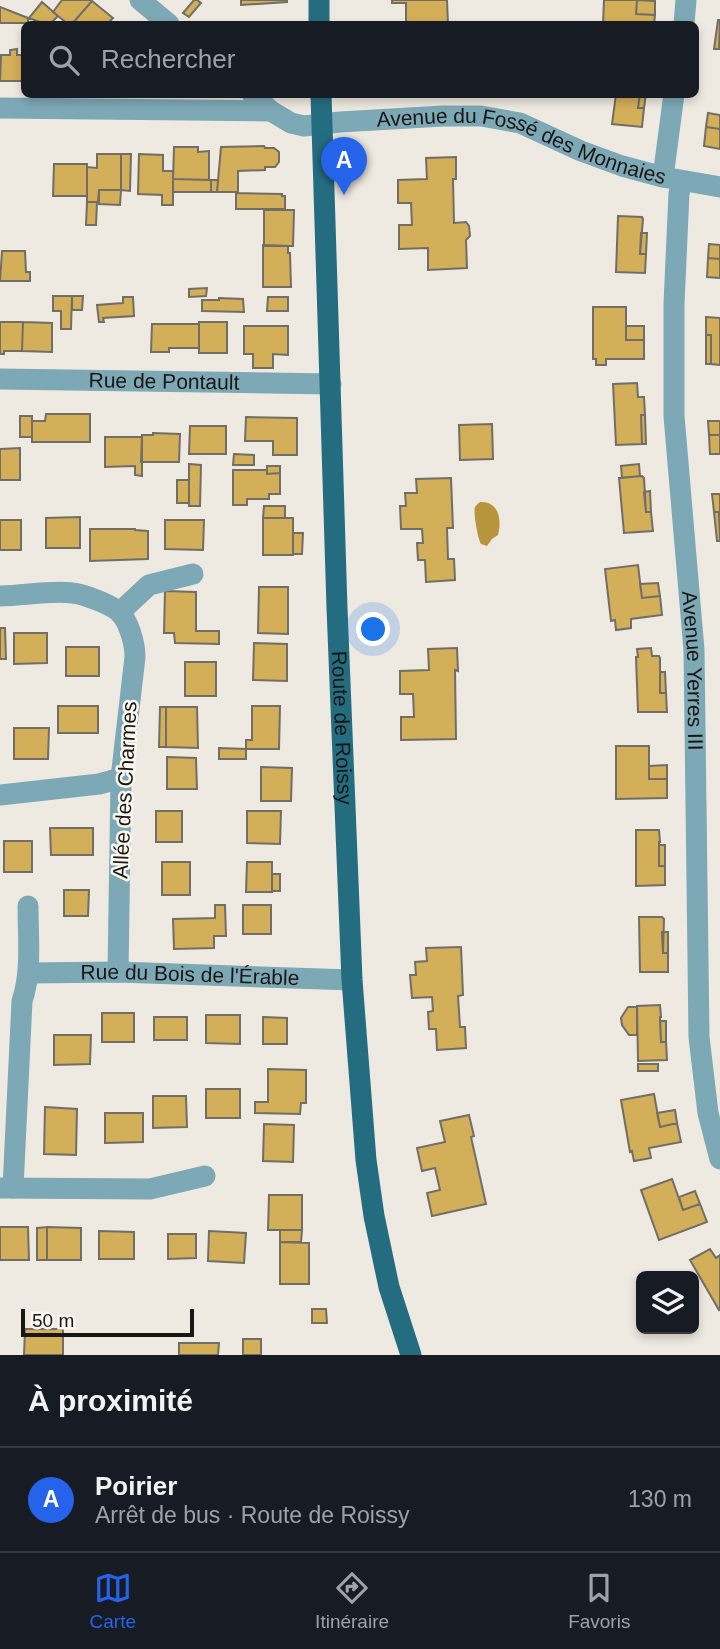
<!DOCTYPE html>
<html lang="fr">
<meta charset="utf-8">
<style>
:root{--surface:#171b24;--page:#20242c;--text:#f1f3f6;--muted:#9ea1a6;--line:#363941;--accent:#2563eb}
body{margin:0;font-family:Helvetica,sans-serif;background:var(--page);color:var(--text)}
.controls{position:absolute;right:21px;bottom:21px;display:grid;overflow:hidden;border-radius:10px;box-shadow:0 4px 10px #0003}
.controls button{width:63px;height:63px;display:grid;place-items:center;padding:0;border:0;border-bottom:2px solid var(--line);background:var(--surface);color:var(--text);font:35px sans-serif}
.scale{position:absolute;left:21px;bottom:18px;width:173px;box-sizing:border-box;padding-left:7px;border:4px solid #191714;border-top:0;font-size:19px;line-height:24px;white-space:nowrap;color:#191714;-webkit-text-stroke:5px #fbf7ee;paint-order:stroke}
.you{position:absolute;left:374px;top:630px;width:24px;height:24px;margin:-18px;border:5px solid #fff;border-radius:50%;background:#1a73e8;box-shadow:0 0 0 10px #1a73e833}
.badge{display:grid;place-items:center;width:46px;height:46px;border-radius:50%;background:var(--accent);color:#fff;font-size:23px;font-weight:700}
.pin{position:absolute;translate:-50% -58px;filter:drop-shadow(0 2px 4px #0008)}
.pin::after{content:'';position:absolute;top:37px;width:24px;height:21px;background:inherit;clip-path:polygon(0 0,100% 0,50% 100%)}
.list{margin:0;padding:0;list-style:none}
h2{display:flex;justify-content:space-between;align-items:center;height:91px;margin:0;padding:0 28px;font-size:30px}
h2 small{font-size:23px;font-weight:400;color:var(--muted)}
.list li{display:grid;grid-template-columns:46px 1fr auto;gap:21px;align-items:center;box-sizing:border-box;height:105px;padding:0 28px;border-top:2px solid var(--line)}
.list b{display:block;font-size:26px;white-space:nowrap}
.list p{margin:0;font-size:23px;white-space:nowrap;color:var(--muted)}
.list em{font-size:23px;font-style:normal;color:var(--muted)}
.icon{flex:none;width:38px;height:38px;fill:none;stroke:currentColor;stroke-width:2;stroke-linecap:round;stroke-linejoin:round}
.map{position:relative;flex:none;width:720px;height:1355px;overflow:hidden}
.search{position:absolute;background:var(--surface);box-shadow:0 4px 10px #0003;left:21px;right:21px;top:21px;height:77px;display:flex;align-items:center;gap:18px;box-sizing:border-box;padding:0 24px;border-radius:10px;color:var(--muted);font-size:26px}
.sheet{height:196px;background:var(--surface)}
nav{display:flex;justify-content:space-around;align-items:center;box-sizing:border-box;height:98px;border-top:2px solid var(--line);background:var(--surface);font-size:19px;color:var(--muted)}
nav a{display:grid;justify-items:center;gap:4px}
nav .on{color:var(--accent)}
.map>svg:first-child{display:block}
.water{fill:#b8943c}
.building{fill:#d4af59;stroke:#716e66;stroke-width:2}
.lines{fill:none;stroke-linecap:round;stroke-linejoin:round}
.minor{stroke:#7da8b6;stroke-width:21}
.major{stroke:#246d81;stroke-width:21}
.labels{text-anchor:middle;stroke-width:5;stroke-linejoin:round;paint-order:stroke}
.street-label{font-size:21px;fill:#191714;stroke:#fbf7ee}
</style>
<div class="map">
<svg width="720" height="1355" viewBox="0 0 720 1355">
<rect width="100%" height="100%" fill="#eeeae1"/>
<path class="water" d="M480,502C499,501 502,520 498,535L492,539L487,546L481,544C478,539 473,512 475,507C476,505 478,504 480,502Z"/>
<path class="building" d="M62,0H92V1L72,24H68L53,12Z
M194,0H197L201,3L189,17L183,13Z
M241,0H287V2L241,5Z
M392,0H447L448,24H406V3H392Z
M604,0H637L636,14L655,15L654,24H603Z
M637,0L655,1V15L636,14Z
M92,1L113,18L107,24H72Z
M42,2L58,16L50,24H45L29,18Z
M0,7L28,18V23H0Z
M718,20H720L719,49H714Z
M17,49V55H24V81H0L1,55H10V50Z
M616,94H640L638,108H644L642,127L612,124Z
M640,94H646L644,108H638Z
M708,113L720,115V129L706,127Z
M706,127L720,129V149L704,146Z
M264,146L265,148H274L279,152V162L275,167H265V170L238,171V192H217L221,147Z
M174,147H198V152L209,151V180L173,179Z
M97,154H121V190H99L98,202H87V167L97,168Z
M121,154H131L130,191L121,190Z
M139,154L163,155V171H173V205H162V195L138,194Z
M456,157V179H453L454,223L466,222L469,226L470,236L466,240L467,268L428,270V248L399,249V225H412L411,203H398V180L427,179L426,158Z
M54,164H87V196H53Z
M173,179L211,180V192H173Z
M211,180H218L217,192H211Z
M99,190H121L120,205L99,204Z
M236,193L282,194V196H285V209H236Z
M87,202H97L96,225H86Z
M264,210H294L293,246H264Z
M618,216L642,217L643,219L640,254H646L645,273L616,272Z
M641,233H647L646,254H640Z
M709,244L720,245V259L708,258Z
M263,245L288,246V253H290L291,287H263Z
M2,251H25L26,272H30V281H0Z
M708,258L720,259V278L707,277Z
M207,288L206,296L189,297V289Z
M53,296H72L71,329H61V311H53Z
M72,296H83L82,310H72Z
M123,297H133L134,316L103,318L104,322H99L97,305L123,303Z
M268,297H288V311H267Z
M219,298L243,299L244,312L202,311V300H219Z
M593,307H626V340H644V359H606V365H596V359H593Z
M706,317L720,318V365L711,364V335H706Z
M0,322H23L22,351H4V354H0Z
M23,322L52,323V352L22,351Z
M199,322H227V353H199Z
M152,324H199V348H169V352H151Z
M244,326H288V355L273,354V368H253V354H244Z
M626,326H644V340H626Z
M706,335H711V364H706Z
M637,383L638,397H644L645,415H641L642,444L616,445L613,384Z
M46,414H90V442H32V421H45Z
M641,415H645L646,444H642Z
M20,416H32V437H20Z
M246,417L297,418V455H273V441H245Z
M708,421H720V435H709Z
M492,424L493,459L460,460L459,425Z
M190,426H226V454H189Z
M153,433L180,434L179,462H141L142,435H153Z
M709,435H720V454H710Z
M105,437H142V476L135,475V466L105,467Z
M20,448V480H0V449Z
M234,454L254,455V465H233Z
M189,464L201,465L200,506H189Z
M639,464L640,476L622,478L621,466Z
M267,466H280V473L267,474Z
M233,470H267V474L280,473V494H269V499H247V505H233Z
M642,476L644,478L646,512H651L653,531L624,533L619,478Z
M451,478L453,528H447L448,559H454L455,580L426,582L425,560H418L417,543H423L422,529H401L400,506H406L405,493H417L416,479Z
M177,480H189V503H177Z
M650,491L651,512H646L644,492Z
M712,494H720V528L719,512H714Z
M264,506H285V518H263Z
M714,512H719L720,541H717Z
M80,517V548H46V518Z
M263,518H293V555H263Z
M0,520H21V550H0Z
M165,520H204L203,550L165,549Z
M90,529H135V530L148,531V559L90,561Z
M293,533H303L302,554H293Z
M638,565L642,598L660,596L662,615L631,619V628L616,630L615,620L611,621L605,569Z
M658,583L660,596L642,598L640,584Z
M259,587H288V634L258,633Z
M165,591L196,592V631H219V644L175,643L174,633H164Z
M0,628H5L6,659H0Z
M14,633H47V663L14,664Z
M254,643L287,644V681L253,680Z
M66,647H99V676H66Z
M457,648L458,671L455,670L456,739L401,740V717H414L413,694H400V671L429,670L428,649Z
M651,648L652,656H659L660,658V693H666L667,712H638L636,657H638L637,649Z
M185,662H216V696H185Z
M660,672H665L666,693H660Z
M58,706H98V733H58Z
M252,706H280L279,749H246V740H252Z
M160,707H166V747H159Z
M166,707H197L198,748L166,747Z
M14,728H49L48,759H14Z
M616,746H649V779H667V798L616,799Z
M219,748L246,749V759H219Z
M167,757L196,758L197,789H167Z
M667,765V779H649V766Z
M261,767L292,768L291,801H261Z
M156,811H182V842H156Z
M247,811H281L280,844L247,843Z
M50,828H93V855H51Z
M636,830H659L660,842H659V866H665V885L636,886Z
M4,841H32V872H4Z
M659,845H665V866H659Z
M162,862H190V895H162Z
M247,862H272V892H246Z
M272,874H280V891H272Z
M64,890H89L88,916H64Z
M215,905H225L226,936H214V948L174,949L173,919L215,918Z
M243,905H271V934H243Z
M639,917H662L664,919L663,953H668V972H640Z
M662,932H668V953H663Z
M461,947L463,995L458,996L460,1027H465L466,1048L437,1050L436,1029H429L428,1012L433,1011L432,997L412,998L410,975H416L415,962L427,961L426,948Z
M660,1005L661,1017H660L661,1042L666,1041L667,1060L638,1061L637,1006Z
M628,1007H637V1035H629L622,1025L621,1018Z
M102,1013H134V1042H102Z
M206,1015H240V1044L206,1043Z
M154,1017H187V1040H154Z
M263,1017L287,1018V1044H263Z
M660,1021H666V1041L661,1042Z
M54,1035H91L90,1064L54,1065Z
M638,1064H658V1071H638Z
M268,1069L306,1070V1103H301L300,1114L255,1113V1102H268Z
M206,1089H240V1118H206Z
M654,1094L660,1127L677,1123L681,1142L649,1148L651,1158L634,1161L632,1151L630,1152L621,1100Z
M153,1096H186L187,1127L153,1128Z
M45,1107L77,1109L76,1155L44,1154Z
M675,1110L677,1123L660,1127L657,1113Z
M105,1113H143V1142L105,1143Z
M469,1115L474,1136L471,1137L486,1204L432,1216L427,1193L440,1190L435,1168L422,1171L417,1148L445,1142L440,1121Z
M264,1124L294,1125L293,1162L263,1161Z
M672,1179L683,1210L700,1204L707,1222L659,1240L641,1190Z
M695,1191L700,1204L683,1210L679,1197Z
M269,1195H302V1230H268Z
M0,1227H28L29,1260H0Z
M47,1227V1260H37V1228Z
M47,1227L81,1228V1260H47Z
M280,1230H302L301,1242H280Z
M99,1231L134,1232V1259H99Z
M209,1231L246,1233L244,1263L208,1261Z
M168,1234H196V1258L168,1259Z
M280,1242L309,1243V1284H280Z
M710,1249L716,1258L720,1255V1309L719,1310L690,1260Z
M312,1309H326L327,1323H312Z
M25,1329H63V1355H24Z
M243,1339H261V1355H243Z
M179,1343H219L218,1355H179Z"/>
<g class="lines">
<g class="minor">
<path d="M140,0L169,24"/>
<path d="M684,24L686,0"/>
<path id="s1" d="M252,94L271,111L291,123L304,126L340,122L443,116H481L520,123L581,151L622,166L663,177L720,187"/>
<path d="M0,108L271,111"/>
<path d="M663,177L674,94"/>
<path id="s2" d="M682,182L679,193L674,304V416L694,650L699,1037L708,1113L720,1159"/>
<path id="s3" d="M0,379L331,384"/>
<path d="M0,596C24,596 49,590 72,593C84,594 109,604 118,611C129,620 135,644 135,657L121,778L118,972"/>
<path d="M120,612L149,585L193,574"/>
<path d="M0,795L99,784L121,778"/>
<path id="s4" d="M29,973L118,972L352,980"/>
<path d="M0,1188L150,1189L205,1176"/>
<path d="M13,1188L22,1001C32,972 28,937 28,906"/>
</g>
<g class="major">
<path d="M319,0V24"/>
<path id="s5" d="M321,94L337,608L352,980L366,1160L374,1216L389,1287L411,1355"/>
</g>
</g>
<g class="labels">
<g class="street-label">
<text dy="7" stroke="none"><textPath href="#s1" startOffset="285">Avenue du Fossé des Monnaies</textPath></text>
<text dy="7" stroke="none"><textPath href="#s3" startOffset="164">Rue de Pontault</textPath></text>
<text dy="7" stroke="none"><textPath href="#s2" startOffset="490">Avenue Yerres III</textPath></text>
<text dy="7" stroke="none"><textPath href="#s5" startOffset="634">Route de Roissy</textPath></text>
<text transform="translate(125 790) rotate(-87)" y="7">Allée des Charmes</text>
<text dy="7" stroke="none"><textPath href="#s4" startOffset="161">Rue du Bois de l'Érable</textPath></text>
</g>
</g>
</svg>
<div class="controls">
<button><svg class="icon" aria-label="layers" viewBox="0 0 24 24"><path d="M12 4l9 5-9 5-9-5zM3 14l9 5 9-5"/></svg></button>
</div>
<div class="scale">50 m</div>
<div class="you"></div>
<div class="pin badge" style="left:344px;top:195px">A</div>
<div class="search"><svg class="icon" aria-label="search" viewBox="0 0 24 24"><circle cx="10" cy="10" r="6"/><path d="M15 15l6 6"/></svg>Rechercher</div>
</div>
<section class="sheet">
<h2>À proximité<small></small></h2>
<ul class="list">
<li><span class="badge">A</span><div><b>Poirier</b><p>Arrêt de bus · Route de Roissy</p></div><em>130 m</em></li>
</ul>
</section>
<nav>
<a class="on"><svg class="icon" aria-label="map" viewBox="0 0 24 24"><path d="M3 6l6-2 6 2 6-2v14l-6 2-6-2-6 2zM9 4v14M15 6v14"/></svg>Carte</a>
<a><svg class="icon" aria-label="directions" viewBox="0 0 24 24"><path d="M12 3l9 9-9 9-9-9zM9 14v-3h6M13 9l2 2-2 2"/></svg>Itinéraire</a>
<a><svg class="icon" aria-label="saved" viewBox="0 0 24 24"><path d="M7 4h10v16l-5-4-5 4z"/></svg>Favoris</a>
</nav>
